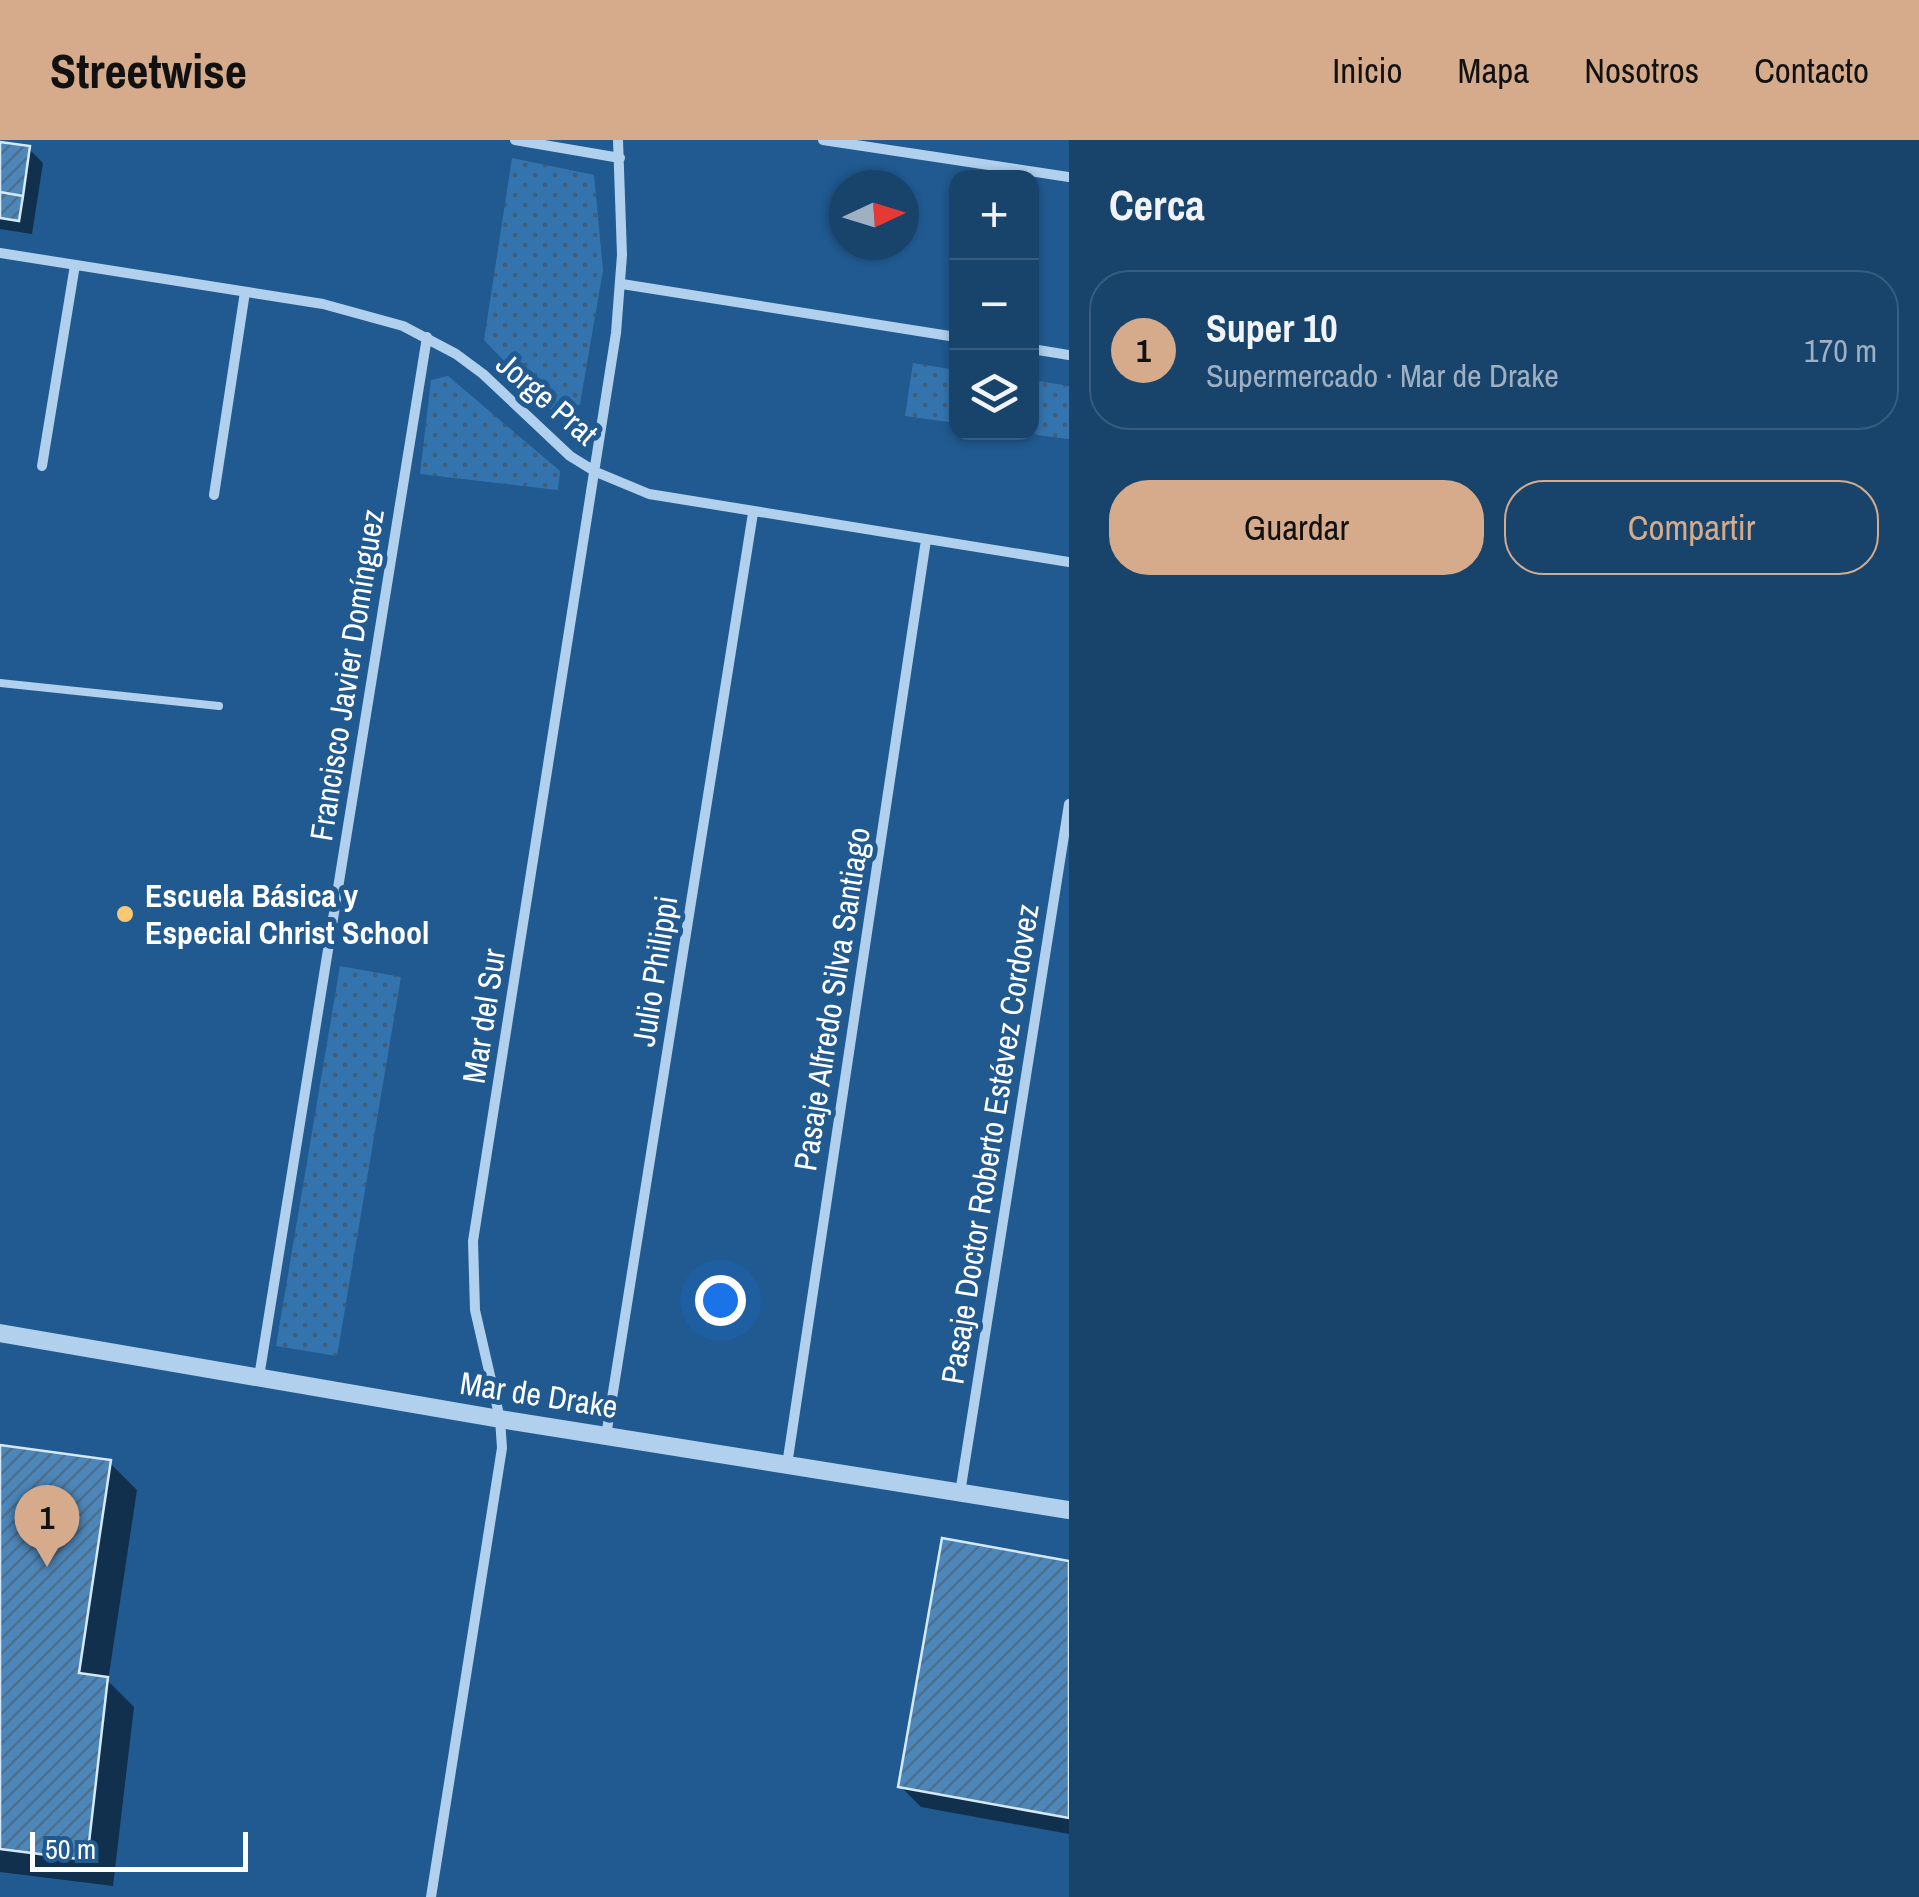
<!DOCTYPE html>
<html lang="es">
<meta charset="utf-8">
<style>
:root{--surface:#18446c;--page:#254e74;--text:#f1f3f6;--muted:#9fb0c2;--line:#365c7f;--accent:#d6ab8b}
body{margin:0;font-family:"Archivo Narrow",sans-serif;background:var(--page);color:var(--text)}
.controls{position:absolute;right:30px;top:30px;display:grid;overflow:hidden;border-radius:20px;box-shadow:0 2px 8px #0004}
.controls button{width:90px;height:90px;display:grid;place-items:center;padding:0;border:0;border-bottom:2px solid var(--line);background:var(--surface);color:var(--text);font:50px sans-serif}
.compass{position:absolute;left:829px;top:30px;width:90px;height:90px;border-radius:50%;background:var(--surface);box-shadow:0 2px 8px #0004;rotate:86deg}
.scale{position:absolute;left:30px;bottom:25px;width:218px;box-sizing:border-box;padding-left:10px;border:5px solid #fff;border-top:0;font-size:28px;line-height:35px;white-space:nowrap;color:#fff;-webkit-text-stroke:8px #205a90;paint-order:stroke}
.you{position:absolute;left:720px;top:1160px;width:35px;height:35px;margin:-25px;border:8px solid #fff;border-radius:50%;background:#1a73e8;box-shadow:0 0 0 15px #1a73e833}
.badge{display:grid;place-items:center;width:65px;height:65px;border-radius:50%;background:var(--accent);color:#111;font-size:32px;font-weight:700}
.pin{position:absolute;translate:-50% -82px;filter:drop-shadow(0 2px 5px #0008)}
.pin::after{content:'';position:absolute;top:52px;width:35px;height:30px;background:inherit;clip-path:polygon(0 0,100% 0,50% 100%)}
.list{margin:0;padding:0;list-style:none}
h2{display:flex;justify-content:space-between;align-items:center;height:130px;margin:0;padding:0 40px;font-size:42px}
h2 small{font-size:32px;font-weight:400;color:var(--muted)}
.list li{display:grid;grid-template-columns:65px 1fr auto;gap:30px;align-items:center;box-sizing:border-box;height:160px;margin:0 20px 20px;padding:0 20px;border:2px solid var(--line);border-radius:40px}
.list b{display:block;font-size:38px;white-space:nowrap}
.list p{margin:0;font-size:32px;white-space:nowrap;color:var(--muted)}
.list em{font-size:32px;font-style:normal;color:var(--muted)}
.actions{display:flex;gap:20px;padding:30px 40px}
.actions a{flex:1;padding:22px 0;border:2px solid var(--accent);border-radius:40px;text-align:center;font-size:35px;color:var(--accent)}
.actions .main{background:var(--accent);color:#111}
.icon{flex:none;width:55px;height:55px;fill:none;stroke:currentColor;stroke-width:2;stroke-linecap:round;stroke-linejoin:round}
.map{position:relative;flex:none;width:1069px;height:1757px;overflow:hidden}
header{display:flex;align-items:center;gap:60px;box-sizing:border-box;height:140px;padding:0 50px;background:var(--accent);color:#111}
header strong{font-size:48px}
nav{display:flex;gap:55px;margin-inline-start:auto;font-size:35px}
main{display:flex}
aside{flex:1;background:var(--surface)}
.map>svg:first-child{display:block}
.grass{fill:url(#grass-dots)}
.shadow{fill:#0007}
.building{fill:url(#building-hatch);stroke:#d6e9f9;stroke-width:2.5}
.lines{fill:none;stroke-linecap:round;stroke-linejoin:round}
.service{stroke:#b0d0ed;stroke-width:8}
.minor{stroke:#b0d0ed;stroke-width:10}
.tertiary{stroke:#b0d0ed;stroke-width:18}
.poi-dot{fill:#fac871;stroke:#205a90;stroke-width:4}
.labels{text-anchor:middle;stroke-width:10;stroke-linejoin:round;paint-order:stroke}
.street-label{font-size:32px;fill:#fff;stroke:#205a90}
.poi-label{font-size:32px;font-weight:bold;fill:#fff;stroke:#205a90;text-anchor:start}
</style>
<header>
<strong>Streetwise</strong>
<nav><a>Inicio</a><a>Mapa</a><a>Nosotros</a><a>Contacto</a></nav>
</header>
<main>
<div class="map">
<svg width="1069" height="1757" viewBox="0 0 1069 1757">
<defs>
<pattern id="grass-dots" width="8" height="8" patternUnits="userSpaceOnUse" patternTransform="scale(2.5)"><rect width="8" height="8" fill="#3474ae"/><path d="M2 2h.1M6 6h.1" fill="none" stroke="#415e78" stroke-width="1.8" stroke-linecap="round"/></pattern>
<pattern id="building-hatch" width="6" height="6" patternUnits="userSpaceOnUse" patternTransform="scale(2.5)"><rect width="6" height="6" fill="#4d86b9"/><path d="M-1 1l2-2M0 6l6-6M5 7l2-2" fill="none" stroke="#4d6f8d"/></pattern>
</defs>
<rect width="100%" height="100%" fill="#205a90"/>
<path class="grass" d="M512,18L594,35L603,130L580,264L561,280L484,200Z
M913,223L956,230V283L905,276Z
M448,236L560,331L558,350L420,334L431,240Z
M1032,240L1069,246V299L1021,293L1032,292Z
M340,826L401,837L337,1216L276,1206Z"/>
<path class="shadow" d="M0,4L29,9L43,23L32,94L0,89Z
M0,1308L109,1322L137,1350L108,1541L134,1567L113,1746L0,1732Z
M1069,1424V1694L921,1667L900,1646Z"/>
<path class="building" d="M0,2L30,6L23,56L0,52Z
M0,52L23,56L19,81L0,78Z
M0,1305L111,1320L79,1533L108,1537L87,1720L0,1709Z
M942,1398L1069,1421V1678L898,1647Z"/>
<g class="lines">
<path class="service" d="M0,543L219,566"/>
<path class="minor" d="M515,0L620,18
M823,0L1069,37
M0,113L323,164L403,186L456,214L483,234L570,316L596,332L649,354L1069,422
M622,144L956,197
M1032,209L1069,215
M42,326L75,125
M214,355L245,152
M259,1237L427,197
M606,1296L753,373
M787,1325L926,400
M960,1353L1069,664
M431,1757L502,1308L500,1279L475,1170L473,1101L616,193L622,115L618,0"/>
<path class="tertiary" d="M0,1193L500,1279L1069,1370"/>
</g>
<circle class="poi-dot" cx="125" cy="774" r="10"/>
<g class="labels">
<g class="street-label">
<text transform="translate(547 259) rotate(41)" y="11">Jorge Prat</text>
<text transform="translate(347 535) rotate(-81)" y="11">Francisco Javier Domínguez</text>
<text transform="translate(655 831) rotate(-81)" y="11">Julio Philippi</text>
<text transform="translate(832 859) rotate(-81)" y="11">Pasaje Alfredo Silva Santiago</text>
<text transform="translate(484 876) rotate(-81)" y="11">Mar del Sur</text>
<text transform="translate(990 1004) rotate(-81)" y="11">Pasaje Doctor Roberto Estévez Cordovez</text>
<text transform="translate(539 1255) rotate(9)" y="11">Mar de Drake</text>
</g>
<g class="poi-label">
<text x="145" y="767">Escuela Básica y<tspan x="145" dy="37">Especial Christ School</tspan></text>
</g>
</g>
</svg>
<div class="controls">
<button>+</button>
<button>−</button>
<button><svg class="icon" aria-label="layers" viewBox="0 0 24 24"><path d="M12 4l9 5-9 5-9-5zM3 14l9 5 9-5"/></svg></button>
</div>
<svg class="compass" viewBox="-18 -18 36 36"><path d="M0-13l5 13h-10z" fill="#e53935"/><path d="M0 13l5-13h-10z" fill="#9fb0c2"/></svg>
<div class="scale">50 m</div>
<div class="you"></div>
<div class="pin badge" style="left:47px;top:1427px">1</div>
</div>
<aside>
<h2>Cerca<small></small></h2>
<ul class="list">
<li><span class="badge">1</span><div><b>Super 10</b><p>Supermercado · Mar de Drake</p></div><em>170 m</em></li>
</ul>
<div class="actions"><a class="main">Guardar</a><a>Compartir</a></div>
</aside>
</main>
